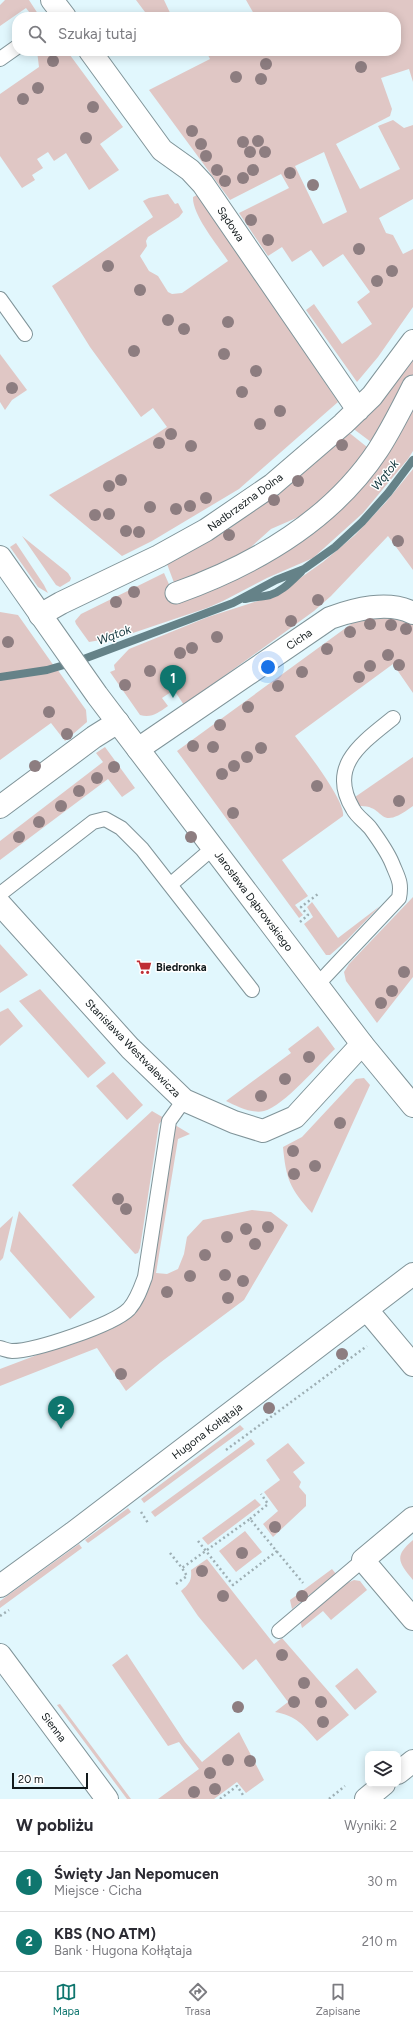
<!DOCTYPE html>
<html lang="pl">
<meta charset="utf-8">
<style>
:root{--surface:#fff;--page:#f7f7f7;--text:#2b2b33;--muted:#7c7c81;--line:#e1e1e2;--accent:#0f766e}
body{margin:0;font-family:Figtree,sans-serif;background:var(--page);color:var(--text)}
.controls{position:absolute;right:12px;bottom:12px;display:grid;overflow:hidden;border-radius:8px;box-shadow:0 2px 10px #0003}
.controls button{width:36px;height:36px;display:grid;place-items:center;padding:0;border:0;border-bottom:1px solid var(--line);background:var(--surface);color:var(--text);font:20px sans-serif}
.scale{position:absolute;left:12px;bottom:10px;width:76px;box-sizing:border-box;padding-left:4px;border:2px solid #121a1c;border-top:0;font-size:11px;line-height:14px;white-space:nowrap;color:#121a1c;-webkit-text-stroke:3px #fff;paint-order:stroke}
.you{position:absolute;left:268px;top:667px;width:14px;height:14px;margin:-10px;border:3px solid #fff;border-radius:50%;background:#1a73e8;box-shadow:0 0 0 6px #1a73e833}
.badge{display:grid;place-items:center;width:26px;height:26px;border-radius:50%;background:var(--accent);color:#fff;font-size:13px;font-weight:700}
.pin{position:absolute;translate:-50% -33px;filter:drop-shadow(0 1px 2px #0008)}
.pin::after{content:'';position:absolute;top:21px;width:14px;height:12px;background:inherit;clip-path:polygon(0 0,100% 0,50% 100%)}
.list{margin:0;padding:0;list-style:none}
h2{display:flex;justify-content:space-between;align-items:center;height:52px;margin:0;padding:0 16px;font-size:17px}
h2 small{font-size:13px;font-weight:400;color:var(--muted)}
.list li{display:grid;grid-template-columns:26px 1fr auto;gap:12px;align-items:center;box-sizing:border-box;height:60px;padding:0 16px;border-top:1px solid var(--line)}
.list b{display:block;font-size:15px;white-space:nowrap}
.list p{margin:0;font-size:13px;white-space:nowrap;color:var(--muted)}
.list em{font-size:13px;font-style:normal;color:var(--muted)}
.icon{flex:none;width:22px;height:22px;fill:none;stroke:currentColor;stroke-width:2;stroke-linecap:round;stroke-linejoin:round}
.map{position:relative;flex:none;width:413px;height:1799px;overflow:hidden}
.search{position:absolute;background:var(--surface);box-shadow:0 2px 10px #0003;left:12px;right:12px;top:12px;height:44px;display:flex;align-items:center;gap:10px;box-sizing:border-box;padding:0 14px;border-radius:16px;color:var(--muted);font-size:15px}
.sheet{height:172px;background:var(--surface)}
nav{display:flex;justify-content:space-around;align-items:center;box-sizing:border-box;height:56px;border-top:1px solid var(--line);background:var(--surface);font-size:11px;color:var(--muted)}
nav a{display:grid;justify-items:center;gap:2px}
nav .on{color:var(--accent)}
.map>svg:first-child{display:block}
.green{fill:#e0c7c5;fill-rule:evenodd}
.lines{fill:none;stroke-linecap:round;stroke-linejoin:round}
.stream{stroke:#658288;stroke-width:8}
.service-casing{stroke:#809499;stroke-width:16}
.pedestrian-casing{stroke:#809499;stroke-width:23}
.minor-casing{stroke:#809499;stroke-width:24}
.tertiary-casing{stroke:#809499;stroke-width:24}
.path{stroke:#9eafb4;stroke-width:2.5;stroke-dasharray:2 3;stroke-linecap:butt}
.service{stroke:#fff;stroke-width:14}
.pedestrian{stroke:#fff;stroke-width:21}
.minor{stroke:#fff;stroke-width:22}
.tertiary{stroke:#fff;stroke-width:22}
.tree{fill:#8d7d80}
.labels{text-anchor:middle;stroke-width:3;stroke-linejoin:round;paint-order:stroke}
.street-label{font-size:11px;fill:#121a1c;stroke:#fff}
.poi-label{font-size:11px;font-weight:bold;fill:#121a1c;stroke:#fff;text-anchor:start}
.water-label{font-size:12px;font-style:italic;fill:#12373e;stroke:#fff}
</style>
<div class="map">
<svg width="413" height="1799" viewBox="0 0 413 1799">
<rect width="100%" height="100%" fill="#e1f7fd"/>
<path class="green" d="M5,0H29L40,17H33L26,8L0,26V5Z
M136,0H164L172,17H145L143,14L145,12Z
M246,0H413V82L409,69L381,78L392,109L390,116L336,144L360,189L400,169L378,126L393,120L404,128L413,125V199L379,218L386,233L393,235L403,254L413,249V307L378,357L357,382L306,310L314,304L342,344L372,324L357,302L370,292L343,254L323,267L311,250L292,262L282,247L268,256L239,213L289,188L281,174L230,200L149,90L210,59L207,53L210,51H396V17H249L254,14ZM324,152L347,212L323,224L295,166Z
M37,51H67L123,127L100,144L119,170L89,190L66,153L54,161L48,152L37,159L43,168L32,175L35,180L22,188L0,156V94L39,67Z
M168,194L175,204L178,203L183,212L179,217L148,237L146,241L147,246L140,256L149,271L158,276L168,292L172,294L182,293L228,261C219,247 192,215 193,197L199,194L338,402L239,489L152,541L122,556L49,495L155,435L167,427L153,408L141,417L90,347L52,286L153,217L143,201L149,198Z
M413,352V377L375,445L351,427Z
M0,354L27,390L12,400L5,410L0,402Z
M413,399V451L408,459L363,513L313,558L267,578L223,601L207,608L124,636L89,642L76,624L75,621L81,614L164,573L176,600L278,552Z
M347,431L372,451L310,512L271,529L242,555L176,588L167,564L230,528L301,475Z
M413,469V570L388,536L331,596L314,611L184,705L174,690L162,698L168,706C158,713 152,718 140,715L110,672L115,670L114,665L129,649L208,617L264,599L289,586L323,562L355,535L386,502Z
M22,536L68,573L71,578L70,581L60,587L56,585Z
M16,543L44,585L48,593L38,587L10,547Z
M0,612L18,615L54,666L0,674Z
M385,616L413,624V693L393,664L295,736C306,750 346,802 343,816L282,860L308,896L295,905L303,915L299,918L177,751L358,619Z
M57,669L86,710L87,722L65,741L51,723L0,760V678Z
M105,747L135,788L122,797L108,779L0,860V841L103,762L96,753Z
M413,757V806C375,834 388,804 358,806L355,797Z
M413,897V977L377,1023L346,981L344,972L349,964Z
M312,902L338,938L380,906L347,940L330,955H326L304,924L313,917L307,907Z
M0,944L28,975L0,993Z
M40,989L106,1063L88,1078L19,1001Z
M8,1008L23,1026L0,1046V1012Z
M318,1026L335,1049C319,1064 284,1106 264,1111C252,1114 236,1106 226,1101L291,1053L288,1049Z
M113,1072L143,1105L127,1120L96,1086Z
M364,1078L370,1085L312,1213C290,1189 286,1179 283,1147L302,1137L356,1079Z
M152,1111L164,1118L159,1124L140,1248L138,1253L135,1254L72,1185Z
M175,1125L190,1134L178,1139L156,1273L167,1274L178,1269L184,1254L187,1237L203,1220L252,1210L271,1212L288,1225L244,1300L161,1362L126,1391L97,1348L0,1386V1369L124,1322L133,1313Z
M19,1211L95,1297L70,1319L10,1251Z
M13,1216L3,1258L0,1261V1228Z
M240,1425L244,1429L144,1503L141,1499Z
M251,1439L255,1444L155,1517L151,1512Z
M288,1443L305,1463L293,1472L301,1482L299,1487L306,1495V1506L273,1537L263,1524L278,1511L264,1492L280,1480L266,1460Z
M255,1499L261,1505L208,1545L202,1538Z
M128,1508L131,1512L88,1543L85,1540Z
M245,1531L262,1552L236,1572L219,1551Z
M413,1540V1580C398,1562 394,1556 413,1540Z
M79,1544L82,1548L0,1608V1601Z
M207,1559L274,1644L282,1638L349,1715L317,1741C303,1725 297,1716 275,1712L288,1702L256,1659L243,1670L198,1616L181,1591C189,1584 192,1581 191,1570Z
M332,1569L336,1574L292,1609L290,1600Z
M354,1580L360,1581L367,1590L331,1620L323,1611L302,1628L300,1621L345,1584Z
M127,1654L185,1742L202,1762L239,1732L264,1780L246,1793L237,1782L214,1799H158L199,1769L179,1742L168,1746L112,1665Z
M357,1668L377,1692L355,1710L335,1686Z
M60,1704L131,1799H127L57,1705Z"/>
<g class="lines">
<path class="stream" d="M245,599C253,597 262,597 270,595C283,591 291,581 301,572
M0,677L47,670L81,660L233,603L276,580L304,569L335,547L362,522L388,493L413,460"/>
<g class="service-casing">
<path id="service" d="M0,59L17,47
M0,299L25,334
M170,885L213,848
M0,894L93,822L105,819L121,828L142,849L252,990
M317,985L399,898C402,882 398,878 392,863C387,851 379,840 371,829C366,822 357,817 353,809C327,766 362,743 393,718
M0,1348C4,1349 8,1351 12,1351C35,1351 113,1325 129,1309C137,1300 141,1288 145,1277L169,1121L184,1100
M279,1631L363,1560"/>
</g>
<g class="pedestrian-casing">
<path id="pedestrian" d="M176,593C254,565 331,521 378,450C391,430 402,408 413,386"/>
</g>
<g class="minor-casing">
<path id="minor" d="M52,0L65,17
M90,51L162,150L190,170L203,184L358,410
M40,615L61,603L159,556L206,530L272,485L343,424L372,396L413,341
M138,749L330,618C355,609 388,600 413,613
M0,807L94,737L118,722
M0,904L130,1048L184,1100L234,1122L263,1131L295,1117L362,1044
M413,1518L363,1560L413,1619
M0,1655L107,1799"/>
</g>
<g class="tertiary-casing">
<path id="tertiary" d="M0,557L97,695L362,1044L413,1106
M367,1310L413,1365
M0,1586L73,1533L413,1274
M398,1773L413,1761
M366,1799L384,1784"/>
</g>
<path class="path" d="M300,922L308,915L301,907L318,894
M226,1450L367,1346
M141,1512L148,1523
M250,1519L268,1504L261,1494
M198,1541L233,1585L277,1551
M170,1553L182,1568L250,1519L303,1583
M176,1584L187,1576L182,1568
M0,1616L9,1610
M220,1799L237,1786L243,1795
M329,1799L345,1786"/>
<use href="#service" class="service"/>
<use href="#pedestrian" class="pedestrian"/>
<use href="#minor" class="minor"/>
<use href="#tertiary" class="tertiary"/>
</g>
<g class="tree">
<circle cx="53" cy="61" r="6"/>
<circle cx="266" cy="64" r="6"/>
<circle cx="361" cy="67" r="6"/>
<circle cx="236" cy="77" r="6"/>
<circle cx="261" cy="79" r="6"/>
<circle cx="38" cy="88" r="6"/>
<circle cx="23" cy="99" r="6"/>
<circle cx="93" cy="107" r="6"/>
<circle cx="192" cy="131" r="6"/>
<circle cx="86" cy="138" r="6"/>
<circle cx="258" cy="141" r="6"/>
<circle cx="243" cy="142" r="6"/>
<circle cx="201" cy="144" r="6"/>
<circle cx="250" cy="152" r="6"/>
<circle cx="265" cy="152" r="6"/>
<circle cx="206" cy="156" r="6"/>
<circle cx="217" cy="170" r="6"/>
<circle cx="253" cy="170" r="6"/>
<circle cx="290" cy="173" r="6"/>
<circle cx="243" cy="178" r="6"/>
<circle cx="225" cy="181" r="6"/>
<circle cx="313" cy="185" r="6"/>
<circle cx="251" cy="220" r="6"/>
<circle cx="268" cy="240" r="6"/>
<circle cx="359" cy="249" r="6"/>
<circle cx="108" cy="266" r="6"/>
<circle cx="392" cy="271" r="6"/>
<circle cx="377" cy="281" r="6"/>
<circle cx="140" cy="290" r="6"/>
<circle cx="168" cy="320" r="6"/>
<circle cx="228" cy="322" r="6"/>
<circle cx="184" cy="329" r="6"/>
<circle cx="134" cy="351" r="6"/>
<circle cx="224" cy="354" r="6"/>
<circle cx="256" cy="371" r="6"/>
<circle cx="12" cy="388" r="6"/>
<circle cx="242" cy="392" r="6"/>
<circle cx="280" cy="411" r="6"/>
<circle cx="260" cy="424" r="6"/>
<circle cx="171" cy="434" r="6"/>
<circle cx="159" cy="443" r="6"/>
<circle cx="342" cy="445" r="6"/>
<circle cx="191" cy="446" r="6"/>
<circle cx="121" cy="480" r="6"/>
<circle cx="298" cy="481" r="6"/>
<circle cx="109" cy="486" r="6"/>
<circle cx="206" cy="498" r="6"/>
<circle cx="274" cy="500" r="6"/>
<circle cx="190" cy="506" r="6"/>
<circle cx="150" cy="507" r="6"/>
<circle cx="176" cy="509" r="6"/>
<circle cx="109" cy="514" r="6"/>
<circle cx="95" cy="515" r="6"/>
<circle cx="126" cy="531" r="6"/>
<circle cx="139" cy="532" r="6"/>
<circle cx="229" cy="535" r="6"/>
<circle cx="398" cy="541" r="6"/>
<circle cx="134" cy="592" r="6"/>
<circle cx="318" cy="600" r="6"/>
<circle cx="116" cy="602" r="6"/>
<circle cx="291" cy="621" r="6"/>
<circle cx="370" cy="624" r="6"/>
<circle cx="391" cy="625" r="6"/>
<circle cx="406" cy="629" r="6"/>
<circle cx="350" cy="632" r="6"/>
<circle cx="217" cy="637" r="6"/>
<circle cx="8" cy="642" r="6"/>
<circle cx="192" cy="648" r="6"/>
<circle cx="327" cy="649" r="6"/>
<circle cx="180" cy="653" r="6"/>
<circle cx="388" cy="655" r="6"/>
<circle cx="399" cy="665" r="6"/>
<circle cx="370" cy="666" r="6"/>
<circle cx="150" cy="671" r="6"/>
<circle cx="302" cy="672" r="6"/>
<circle cx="359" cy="677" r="6"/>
<circle cx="125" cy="685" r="6"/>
<circle cx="278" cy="686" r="6"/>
<circle cx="248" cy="707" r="6"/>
<circle cx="49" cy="712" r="6"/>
<circle cx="220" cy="725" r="6"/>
<circle cx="67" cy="734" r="6"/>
<circle cx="193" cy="746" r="6"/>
<circle cx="213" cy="747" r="6"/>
<circle cx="261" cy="748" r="6"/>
<circle cx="247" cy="757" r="6"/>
<circle cx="35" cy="766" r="6"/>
<circle cx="234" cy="766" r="6"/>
<circle cx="114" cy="767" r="6"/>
<circle cx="222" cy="774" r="6"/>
<circle cx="97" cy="778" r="6"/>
<circle cx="317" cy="786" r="6"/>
<circle cx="79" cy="791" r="6"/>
<circle cx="399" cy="801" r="6"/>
<circle cx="61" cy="806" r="6"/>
<circle cx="233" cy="813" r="6"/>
<circle cx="39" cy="822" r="6"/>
<circle cx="19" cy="837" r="6"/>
<circle cx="191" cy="837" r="6"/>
<circle cx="404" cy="972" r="6"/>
<circle cx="392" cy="991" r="6"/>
<circle cx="381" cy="1003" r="6"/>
<circle cx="309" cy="1057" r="6"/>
<circle cx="285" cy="1079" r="6"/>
<circle cx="261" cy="1096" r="6"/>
<circle cx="340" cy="1123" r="6"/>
<circle cx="293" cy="1151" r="6"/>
<circle cx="315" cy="1166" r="6"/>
<circle cx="294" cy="1174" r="6"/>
<circle cx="118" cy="1199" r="6"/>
<circle cx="126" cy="1209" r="6"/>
<circle cx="268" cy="1227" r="6"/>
<circle cx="246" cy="1229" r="6"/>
<circle cx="227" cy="1237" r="6"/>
<circle cx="255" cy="1244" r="6"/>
<circle cx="205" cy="1255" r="6"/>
<circle cx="225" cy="1275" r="6"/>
<circle cx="190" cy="1276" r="6"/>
<circle cx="243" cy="1281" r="6"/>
<circle cx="167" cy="1292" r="6"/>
<circle cx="228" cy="1298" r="6"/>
<circle cx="342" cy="1354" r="6"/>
<circle cx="121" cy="1374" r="6"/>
<circle cx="269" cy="1408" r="6"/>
<circle cx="275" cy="1527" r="6"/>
<circle cx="242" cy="1553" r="6"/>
<circle cx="202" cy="1571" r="6"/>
<circle cx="223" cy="1596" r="6"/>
<circle cx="302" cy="1596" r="6"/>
<circle cx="282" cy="1655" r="6"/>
<circle cx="304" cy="1683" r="6"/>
<circle cx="294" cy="1702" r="6"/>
<circle cx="321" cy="1702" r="6"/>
<circle cx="238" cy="1707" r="6"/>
<circle cx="323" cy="1722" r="6"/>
<circle cx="228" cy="1760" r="6"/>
<circle cx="250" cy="1761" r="6"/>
<circle cx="210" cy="1773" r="6"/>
<circle cx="215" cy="1789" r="6"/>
<circle cx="194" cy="1792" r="6"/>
</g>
<defs>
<g id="supermarket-bare" transform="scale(1.2)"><path d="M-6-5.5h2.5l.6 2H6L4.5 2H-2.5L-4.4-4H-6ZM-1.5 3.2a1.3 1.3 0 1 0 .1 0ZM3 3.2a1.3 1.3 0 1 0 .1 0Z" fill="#bf2f36" stroke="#fff" stroke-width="2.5" paint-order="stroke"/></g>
</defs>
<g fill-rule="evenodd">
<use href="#supermarket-bare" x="144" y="967"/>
</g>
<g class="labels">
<g class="street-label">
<text transform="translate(231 224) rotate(56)" y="4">Sądowa</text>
<text transform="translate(245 502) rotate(-36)" y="4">Nadbrzeżna Dolna</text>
<text transform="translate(299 639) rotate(-34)" y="4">Cicha</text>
<text transform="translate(254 901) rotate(53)" y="4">Jarosława Dąbrowskiego</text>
<text transform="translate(133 1048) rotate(46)" y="4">Stanisława Westwalewicza</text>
<text transform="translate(207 1431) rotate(-37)" y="4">Hugona Kołłątaja</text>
<text transform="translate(54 1727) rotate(53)" y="4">Sienna</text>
</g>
<g class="poi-label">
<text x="156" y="971">Biedronka</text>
</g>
<g class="water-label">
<text transform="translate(385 475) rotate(-51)" y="4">Wątok</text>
<text transform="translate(114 635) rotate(-21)" y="4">Wątok</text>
</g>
</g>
</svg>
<div class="controls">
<button><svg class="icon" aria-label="layers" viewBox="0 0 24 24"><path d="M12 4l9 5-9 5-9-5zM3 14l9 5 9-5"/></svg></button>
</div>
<div class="scale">20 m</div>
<div class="you"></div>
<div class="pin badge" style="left:173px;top:698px">1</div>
<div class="pin badge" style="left:61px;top:1429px">2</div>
<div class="search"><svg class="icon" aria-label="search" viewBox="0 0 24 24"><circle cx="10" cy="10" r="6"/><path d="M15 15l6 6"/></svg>Szukaj tutaj</div>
</div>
<section class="sheet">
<h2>W pobliżu<small>Wyniki: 2</small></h2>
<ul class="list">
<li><span class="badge">1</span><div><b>Święty Jan Nepomucen</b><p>Miejsce · Cicha</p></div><em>30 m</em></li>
<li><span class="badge">2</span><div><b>KBS (NO ATM)</b><p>Bank · Hugona Kołłątaja</p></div><em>210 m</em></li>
</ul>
</section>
<nav>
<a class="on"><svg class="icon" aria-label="map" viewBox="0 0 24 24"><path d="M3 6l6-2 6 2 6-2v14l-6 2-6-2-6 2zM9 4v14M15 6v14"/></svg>Mapa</a>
<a><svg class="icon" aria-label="directions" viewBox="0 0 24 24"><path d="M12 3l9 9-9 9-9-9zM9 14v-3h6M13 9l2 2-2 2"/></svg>Trasa</a>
<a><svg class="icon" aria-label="saved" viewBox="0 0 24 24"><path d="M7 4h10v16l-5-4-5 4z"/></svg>Zapisane</a>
</nav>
